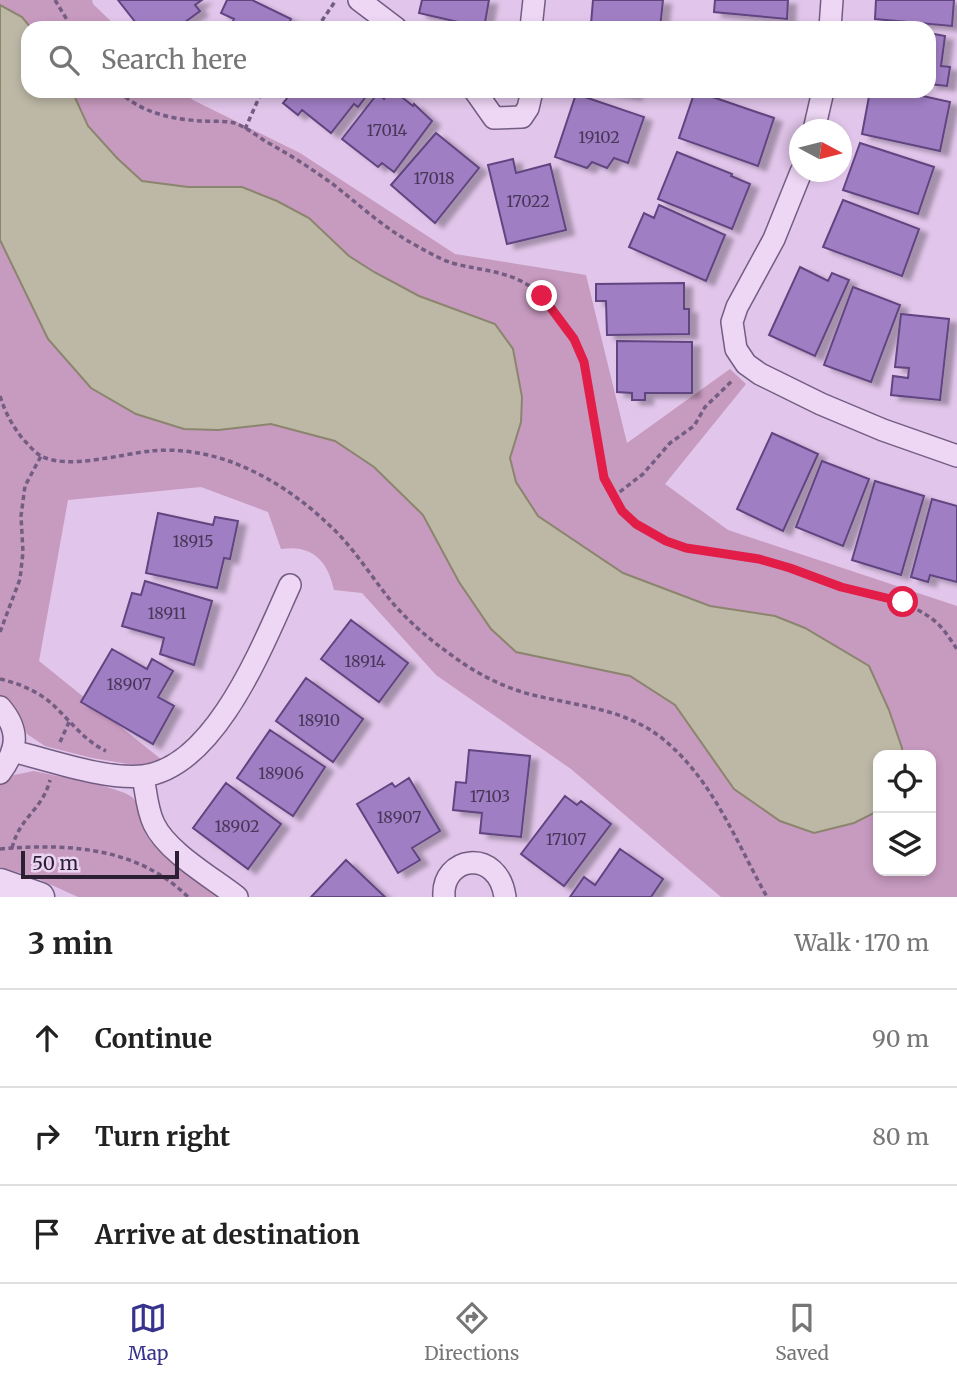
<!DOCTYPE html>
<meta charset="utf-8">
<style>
:root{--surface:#fff;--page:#f6f6f6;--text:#222;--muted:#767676;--line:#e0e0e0;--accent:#37328c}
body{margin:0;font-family:Merriweather,serif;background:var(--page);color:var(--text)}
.controls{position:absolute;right:21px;bottom:21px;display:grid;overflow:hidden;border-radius:14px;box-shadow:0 4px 10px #0003}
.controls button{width:63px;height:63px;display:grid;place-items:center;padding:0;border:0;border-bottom:2px solid var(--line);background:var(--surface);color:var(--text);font:35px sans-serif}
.compass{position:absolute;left:789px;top:119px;width:63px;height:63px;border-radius:50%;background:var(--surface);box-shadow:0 4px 10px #0003;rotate:97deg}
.scale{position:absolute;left:21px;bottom:18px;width:158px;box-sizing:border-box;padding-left:7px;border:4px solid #2b1f34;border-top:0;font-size:19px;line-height:24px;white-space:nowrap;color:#2b1f34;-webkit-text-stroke:5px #ebd4f2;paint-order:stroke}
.stop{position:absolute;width:21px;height:21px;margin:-16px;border:5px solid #e11d48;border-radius:50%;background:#fff}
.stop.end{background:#e11d48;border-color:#fff;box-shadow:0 2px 7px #0008}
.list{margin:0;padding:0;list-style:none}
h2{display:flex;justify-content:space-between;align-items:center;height:91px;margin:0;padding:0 28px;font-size:30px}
h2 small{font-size:23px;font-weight:400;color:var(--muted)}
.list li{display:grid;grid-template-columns:46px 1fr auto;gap:21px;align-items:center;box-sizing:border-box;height:98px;padding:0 28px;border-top:2px solid var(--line)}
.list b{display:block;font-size:26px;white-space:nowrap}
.list em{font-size:23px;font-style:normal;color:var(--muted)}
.icon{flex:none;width:38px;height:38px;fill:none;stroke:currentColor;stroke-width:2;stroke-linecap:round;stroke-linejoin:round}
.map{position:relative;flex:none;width:957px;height:897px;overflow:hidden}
.search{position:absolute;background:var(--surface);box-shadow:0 4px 10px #0003;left:21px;right:21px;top:21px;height:77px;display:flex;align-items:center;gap:18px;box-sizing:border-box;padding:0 24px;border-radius:21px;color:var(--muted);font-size:26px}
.sheet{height:385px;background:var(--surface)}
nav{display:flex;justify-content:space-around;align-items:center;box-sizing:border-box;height:98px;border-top:2px solid var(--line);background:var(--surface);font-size:19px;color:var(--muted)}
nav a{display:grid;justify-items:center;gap:4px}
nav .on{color:var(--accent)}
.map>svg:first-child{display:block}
.green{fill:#c79abf}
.water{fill:#bdb8a6;stroke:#8b856e;stroke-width:2}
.building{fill:#a07ec4;stroke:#604580;stroke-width:2;filter:url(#shadow)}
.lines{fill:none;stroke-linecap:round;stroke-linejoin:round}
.minor-casing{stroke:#735d83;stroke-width:24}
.tertiary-casing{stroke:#735d83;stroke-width:31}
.path{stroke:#735d83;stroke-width:3.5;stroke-dasharray:5 3.5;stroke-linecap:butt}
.minor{stroke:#eed7f5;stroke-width:21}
.tertiary{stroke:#eed7f5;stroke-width:28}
.route{stroke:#e11d48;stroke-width:9}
.labels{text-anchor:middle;stroke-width:5;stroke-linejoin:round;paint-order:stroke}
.number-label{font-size:16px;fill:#483758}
</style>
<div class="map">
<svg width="957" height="897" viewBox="0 0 957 897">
<defs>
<filter id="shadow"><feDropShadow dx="8" dy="4.5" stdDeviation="2" flood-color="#0004"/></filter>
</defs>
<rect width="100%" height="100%" fill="#e1c5ea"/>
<path class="green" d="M0,0H92L93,4L118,28H31L22,17L0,5Z
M72,91H183L193,100L300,153L455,254L586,275L627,443L730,369L746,384L665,484L728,530L957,606V897H721L571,769L436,675L362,593L334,590C328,561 312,544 281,549L268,512L201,487L68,500L39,661L162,760L140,766L92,758L45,746L27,734L15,707L0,695V240L6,252L218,430L271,424L335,441L374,467L423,515L459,582L491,629L516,652L630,676L675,705L734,789L854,823L878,811V871H931V755H902V748L889,710L869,666L775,616L710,606L623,573L538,516L516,482L510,457L521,422L495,324L419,296L374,272L349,256L309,218L277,201L242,187H188L142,181L117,158L88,126Z
M34,771C54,776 120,786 133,798C143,808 141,827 148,838C162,858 199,882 218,897H78L34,877L0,867V784L14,775Z"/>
<path class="water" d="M0,5L22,17L31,28H28V91H72L88,126L117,158L142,181L188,187H242L277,201L309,218L349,256L374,272L419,296L495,324L513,349L522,397L521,422L510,458L516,482L538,516L623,573L710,606L775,616L805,628L869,666L889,710L902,748V755H878V811L854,823L814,833L780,821L734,789L675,705L630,676L516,652L491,629L459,582L423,515L374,467L335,441L271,424L218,430L184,429L136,414L91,388L48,339L0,240Z"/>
<path class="building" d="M118,0H202L195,5L200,11L177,28H140Z
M227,0H252L291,19L287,28H229L234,19L221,13Z
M422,0H489L484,28L419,13Z
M593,0H663L660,28L591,24Z
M715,0H788L787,19L714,12Z
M876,0H954L952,26L875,19Z
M929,33L945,36L941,66L950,67L947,86L929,84Z
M293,91H370L358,107L354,104L331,133L302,110L298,115L283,103Z
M390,91H394L413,106L414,104L432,121L394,172L382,163L378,167L342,139L378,93L384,99Z
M608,91H634V95Z
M695,91L774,118L758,166L679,138Z
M870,91H900L950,102L940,151L862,134Z
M576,94L644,117L628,163L614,158L607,168L592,162L587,168L555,157Z
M436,133L479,168L435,223L391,185Z
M860,143L934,167L918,214L843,190Z
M677,152L732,174L731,176L750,184L732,229L658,199Z
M513,159L516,173L550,164L566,230L507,244L488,165Z
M843,200L919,229L902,276L823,247Z
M659,205L725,235L706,281L629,247L644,213L654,218Z
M800,267L828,281L832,273L849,280L815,356L769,335Z
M684,283V309H689V334L607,335L606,301H596V284Z
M853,287L900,305L871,382L824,365Z
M901,314L949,319L940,400L891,395L893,376L908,378L909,368L895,367Z
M617,341L692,342V393H645V400H632V393L617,392Z
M772,433L818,454L783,531L737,509Z
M822,461L869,479L843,546L796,527Z
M875,481L924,496L901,575L852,560Z
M932,499L957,506V582L930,575L928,582L911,577Z
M158,513L213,525L215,517L238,521L230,559L224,558L217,588L146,573Z
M145,581L212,601L194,665L160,654L164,638L122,626L132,593L141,595Z
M351,620L408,663L379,702L321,659Z
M112,649L147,669L152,659L173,671L158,697L174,706L153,744L81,702Z
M306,678L363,719L333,762L276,721Z
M270,730L325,767L293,816L237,778Z
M469,750L530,756L521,837L480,833L482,813L453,810L456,782L466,783Z
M409,778L440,831L412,848L420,860L398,873L357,804L392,783L395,787Z
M226,783L281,824L248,869L193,828Z
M565,796L577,805L581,801L611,824L564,886L521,854Z
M620,849L663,879L651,897H570L584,877L595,885Z
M346,860L385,897H311Z"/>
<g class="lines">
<g class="minor-casing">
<path id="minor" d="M359,0L396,28
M531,28L534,0
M830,28L832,0
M475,91L494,118L522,117L528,108L532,91
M814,130L823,91
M801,172L774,239L737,307L732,322L736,349L746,364L760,374L821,404L883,430L957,456
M0,707C20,730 18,749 0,773
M12,751C50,760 105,780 143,776C216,767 263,644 290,585
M143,776C146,792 147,810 154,824C167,852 213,878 237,897
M444,897C441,856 498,847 505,897"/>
</g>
<g class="tertiary-casing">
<path id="tertiary" d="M0,883L40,897"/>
</g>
<path class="path" d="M55,0L72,28
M317,28L336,0
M119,91C140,113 175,120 204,121C214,122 228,120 237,124C247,128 256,135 265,141C289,154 312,169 334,185C358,204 381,225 408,241C421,248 437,258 452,263C485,272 515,270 542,296C561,314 578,341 584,366C600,424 589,497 648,532C682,553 721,551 759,559C787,565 813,579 841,587C875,597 910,599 937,623C945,630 951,641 957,649
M245,129L262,91
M0,396C5,412 12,425 22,438C28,444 34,452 41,456C68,470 121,454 151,451C177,448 209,453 234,463C268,476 301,498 327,523C352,545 370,575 391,601C413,627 439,647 467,666C486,678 507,688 529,694C576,706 625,708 663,739C714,781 736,842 767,897
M613,497L643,474L670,443L694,426L705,407L733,380
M0,632L20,579L23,552L21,516L25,486L41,456
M0,679C18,683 37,691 51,703C70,720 83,740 106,751
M60,742L69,722
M12,848C20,816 42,811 50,780
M0,849C67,843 138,847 188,897"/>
<use href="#minor" class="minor"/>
<use href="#tertiary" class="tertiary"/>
</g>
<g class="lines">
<path class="route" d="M542,296L574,339L584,362L604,478L622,511L636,524L666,541L686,548L759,559L790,568L841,587L903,602"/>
</g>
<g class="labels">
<g class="number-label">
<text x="387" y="136">17014</text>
<text x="599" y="143">19102</text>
<text x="434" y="184">17018</text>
<text x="528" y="207">17022</text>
<text x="193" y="547">18915</text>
<text x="167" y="619">18911</text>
<text x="365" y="667">18914</text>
<text x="129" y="690">18907</text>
<text x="319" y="726">18910</text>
<text x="281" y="779">18906</text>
<text x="490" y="802">17103</text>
<text x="399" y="823">18907</text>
<text x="237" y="832">18902</text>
<text x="566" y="845">17107</text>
</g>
</g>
</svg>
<div class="controls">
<button><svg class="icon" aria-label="locate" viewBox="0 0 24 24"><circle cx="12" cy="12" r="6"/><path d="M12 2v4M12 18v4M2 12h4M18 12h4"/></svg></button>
<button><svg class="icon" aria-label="layers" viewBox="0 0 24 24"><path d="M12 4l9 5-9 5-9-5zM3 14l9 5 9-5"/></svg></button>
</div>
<svg class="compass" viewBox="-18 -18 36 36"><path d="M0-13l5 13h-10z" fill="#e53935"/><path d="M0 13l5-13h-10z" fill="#767676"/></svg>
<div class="scale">50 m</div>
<div class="stop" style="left:903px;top:602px"></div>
<div class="stop end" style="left:542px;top:296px"></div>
<div class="search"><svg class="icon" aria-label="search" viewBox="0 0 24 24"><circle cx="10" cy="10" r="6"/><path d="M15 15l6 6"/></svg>Search here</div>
</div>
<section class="sheet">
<h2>3 min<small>Walk · 170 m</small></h2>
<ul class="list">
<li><svg class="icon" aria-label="ahead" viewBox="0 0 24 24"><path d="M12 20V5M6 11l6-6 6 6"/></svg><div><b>Continue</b></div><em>90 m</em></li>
<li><svg class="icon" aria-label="right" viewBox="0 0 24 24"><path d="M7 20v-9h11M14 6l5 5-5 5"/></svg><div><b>Turn right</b></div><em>80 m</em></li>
<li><svg class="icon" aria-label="arrive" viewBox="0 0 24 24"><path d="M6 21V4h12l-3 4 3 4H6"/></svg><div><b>Arrive at destination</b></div></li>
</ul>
</section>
<nav>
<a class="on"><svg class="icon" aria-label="map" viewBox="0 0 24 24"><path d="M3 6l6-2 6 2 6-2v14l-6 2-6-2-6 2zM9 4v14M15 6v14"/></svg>Map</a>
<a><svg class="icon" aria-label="directions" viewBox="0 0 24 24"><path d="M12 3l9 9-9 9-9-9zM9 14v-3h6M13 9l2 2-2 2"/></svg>Directions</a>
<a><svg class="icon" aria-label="saved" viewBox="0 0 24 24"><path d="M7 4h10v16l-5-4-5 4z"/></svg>Saved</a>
</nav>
